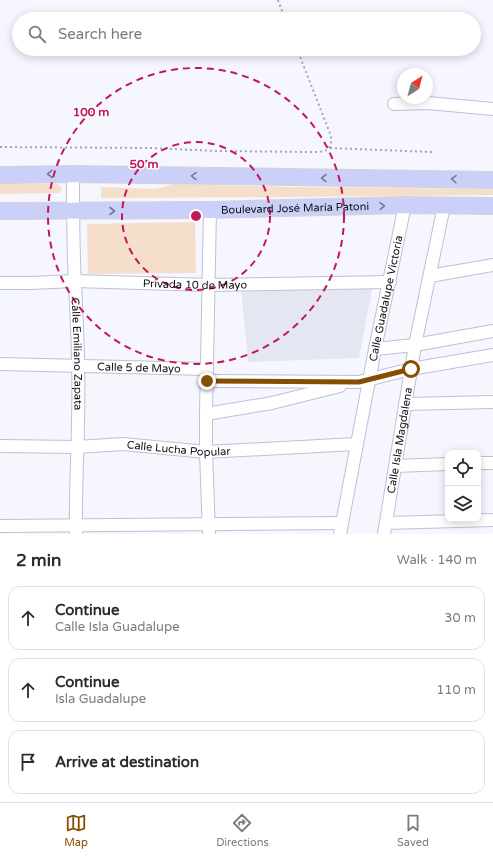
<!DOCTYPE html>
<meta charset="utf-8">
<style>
:root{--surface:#fff;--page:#f7f7f7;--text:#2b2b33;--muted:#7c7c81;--line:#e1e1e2;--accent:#864e00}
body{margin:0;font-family:"Varela Round",sans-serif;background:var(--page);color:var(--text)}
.controls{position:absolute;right:12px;bottom:12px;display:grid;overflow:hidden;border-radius:8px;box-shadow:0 2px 10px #0003}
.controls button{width:36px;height:36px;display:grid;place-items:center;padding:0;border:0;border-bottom:1px solid var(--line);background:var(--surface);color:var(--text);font:20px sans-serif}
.compass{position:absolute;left:397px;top:68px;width:36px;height:36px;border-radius:50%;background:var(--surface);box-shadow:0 2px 10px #0003;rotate:36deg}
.stop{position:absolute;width:12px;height:12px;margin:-9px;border:3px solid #864e00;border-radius:50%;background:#fff}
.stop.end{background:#864e00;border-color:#fff;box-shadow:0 1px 4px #0008}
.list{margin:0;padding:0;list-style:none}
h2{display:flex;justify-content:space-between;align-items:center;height:52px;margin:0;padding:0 16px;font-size:17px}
h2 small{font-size:13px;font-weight:400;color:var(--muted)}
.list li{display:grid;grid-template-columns:26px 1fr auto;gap:12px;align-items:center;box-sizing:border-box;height:64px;margin:0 8px 8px;padding:0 8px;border:1px solid var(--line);border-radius:12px}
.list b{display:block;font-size:15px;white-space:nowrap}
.list p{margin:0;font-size:13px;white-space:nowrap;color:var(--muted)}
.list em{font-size:13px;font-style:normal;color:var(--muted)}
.icon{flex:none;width:22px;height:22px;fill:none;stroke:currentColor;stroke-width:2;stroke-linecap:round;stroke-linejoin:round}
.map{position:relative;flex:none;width:493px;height:534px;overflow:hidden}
.search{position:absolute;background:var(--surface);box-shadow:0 2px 10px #0003;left:12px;right:12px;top:12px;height:44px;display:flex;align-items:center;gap:10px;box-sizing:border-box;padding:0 14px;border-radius:22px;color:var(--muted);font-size:15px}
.sheet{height:268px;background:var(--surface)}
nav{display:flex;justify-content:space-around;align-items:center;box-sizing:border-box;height:56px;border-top:1px solid var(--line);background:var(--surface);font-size:11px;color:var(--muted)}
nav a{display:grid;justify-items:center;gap:2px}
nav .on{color:var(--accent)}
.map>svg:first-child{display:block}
.built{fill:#e4e6f1}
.green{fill:#f5dfca}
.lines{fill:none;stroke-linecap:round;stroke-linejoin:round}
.minor-casing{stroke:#bdc1d5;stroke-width:14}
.major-casing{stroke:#d4d4d5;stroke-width:18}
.path{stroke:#a4a5ad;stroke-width:2;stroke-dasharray:2 3;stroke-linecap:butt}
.minor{stroke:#fff;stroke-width:12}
.major{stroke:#cad0f7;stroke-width:16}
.oneway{stroke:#757992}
.route{stroke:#864e00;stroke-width:5}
.ring{fill:none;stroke:#c2185b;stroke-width:2;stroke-dasharray:7 5}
.labels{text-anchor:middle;stroke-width:3;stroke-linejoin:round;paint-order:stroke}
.street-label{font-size:11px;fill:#0e0f16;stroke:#fff}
.centre{fill:#c2185b;stroke:#fff;stroke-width:2}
.ring-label{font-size:12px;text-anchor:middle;font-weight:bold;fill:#c2185b;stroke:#fff;stroke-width:3;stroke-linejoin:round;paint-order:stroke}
</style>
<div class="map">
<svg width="493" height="534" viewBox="0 0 493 534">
<rect width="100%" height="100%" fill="#f5f6ff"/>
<path class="built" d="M373,285L359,358L248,362L241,287Z"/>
<path class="green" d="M0,183L58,184L62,188L59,193L0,194Z
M175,184L288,187L493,189V195L290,197L101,198V187L156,189Z
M195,222L196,273L88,274L87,224Z"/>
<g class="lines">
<g class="minor-casing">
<g id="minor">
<path d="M394,104L428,103L493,109"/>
<path id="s1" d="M73,174C73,210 73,247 75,283C76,310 78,337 78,365C80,421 75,477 76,534"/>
<path d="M430,276L493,265"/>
<path id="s2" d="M0,283H31L74,281L209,285L390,282"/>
<path d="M375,349L415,345L493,331"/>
<path id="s3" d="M0,364L207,369"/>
<path d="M207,381L359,382L411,369L493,355"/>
<path d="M405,404L493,402"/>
<path d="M206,414L272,403L340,386"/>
<path id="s4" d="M0,446L77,447L123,444L206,452L356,444"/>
<path d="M478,463H493"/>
<path d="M396,466L448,464"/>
<path d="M386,523L493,520"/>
<path d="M0,526L342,523"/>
<path d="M209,534L206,452V414L210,210"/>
<path id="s5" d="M340,534L375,349L405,205"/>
<path id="s6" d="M384,534L415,345L444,206"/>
</g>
</g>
<g class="major-casing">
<g id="major">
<path d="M0,175L73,174L493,180"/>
<path id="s7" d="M0,211L210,210L405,205L493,206"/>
</g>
</g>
<path class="path" d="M278,0L285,19
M0,147L151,148L216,151L308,152C322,152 333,153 331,136L297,49
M330,148L432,152"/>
<use href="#minor" class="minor"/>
<use href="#major" class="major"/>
</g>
<defs><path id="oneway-chevron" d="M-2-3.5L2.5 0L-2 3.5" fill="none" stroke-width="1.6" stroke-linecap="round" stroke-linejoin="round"/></defs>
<g class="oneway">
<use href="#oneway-chevron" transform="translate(50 174) rotate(179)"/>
<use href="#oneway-chevron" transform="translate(194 176) rotate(-179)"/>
<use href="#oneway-chevron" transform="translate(324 178) rotate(-179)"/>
<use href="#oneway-chevron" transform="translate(454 179) rotate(-179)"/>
<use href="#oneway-chevron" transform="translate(382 206) rotate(-2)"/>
<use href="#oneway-chevron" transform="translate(112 211)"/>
</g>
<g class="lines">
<path class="route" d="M207,381L359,382L411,369"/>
</g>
<g class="ring">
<circle cx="196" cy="216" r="74"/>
<circle cx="196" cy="216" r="148"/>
</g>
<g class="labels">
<g class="street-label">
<text dy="4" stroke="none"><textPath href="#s7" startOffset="295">Boulevard José María Patoni</textPath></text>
<text dy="4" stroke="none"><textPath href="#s2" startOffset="195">Privada 10 de Mayo</textPath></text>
<text dy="4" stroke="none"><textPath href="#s5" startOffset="240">Calle Guadalupe Victoria</textPath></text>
<text dy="4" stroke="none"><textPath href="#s1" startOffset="180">Calle Emiliano Zapata</textPath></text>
<text dy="4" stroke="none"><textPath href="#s3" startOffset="139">Calle 5 de Mayo</textPath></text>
<text dy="4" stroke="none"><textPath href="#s6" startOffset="95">Calle Isla Magdalena</textPath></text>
<text dy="4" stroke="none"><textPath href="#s4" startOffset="179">Calle Lucha Popular</textPath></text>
</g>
</g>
<circle cx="196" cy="216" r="6" class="centre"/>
<g class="ring-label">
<text x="91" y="116">100 m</text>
<text x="144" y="168">50 m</text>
</g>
</svg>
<div class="controls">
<button><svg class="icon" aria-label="locate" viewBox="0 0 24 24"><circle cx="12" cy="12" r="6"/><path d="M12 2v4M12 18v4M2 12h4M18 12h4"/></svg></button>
<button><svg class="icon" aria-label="layers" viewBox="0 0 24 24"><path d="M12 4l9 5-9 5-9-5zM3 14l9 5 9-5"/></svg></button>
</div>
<svg class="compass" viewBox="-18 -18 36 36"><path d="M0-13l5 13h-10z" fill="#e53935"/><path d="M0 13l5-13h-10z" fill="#7c7c81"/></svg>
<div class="stop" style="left:411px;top:369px"></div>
<div class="stop end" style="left:207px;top:381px"></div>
<div class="search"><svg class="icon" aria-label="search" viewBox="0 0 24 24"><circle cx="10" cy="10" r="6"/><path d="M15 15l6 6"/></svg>Search here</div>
</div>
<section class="sheet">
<h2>2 min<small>Walk · 140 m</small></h2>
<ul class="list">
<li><svg class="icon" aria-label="ahead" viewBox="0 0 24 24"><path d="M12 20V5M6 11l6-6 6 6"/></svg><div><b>Continue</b><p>Calle Isla Guadalupe</p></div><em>30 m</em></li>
<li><svg class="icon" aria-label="ahead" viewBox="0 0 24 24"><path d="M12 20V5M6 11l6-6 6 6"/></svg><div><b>Continue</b><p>Isla Guadalupe</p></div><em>110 m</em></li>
<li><svg class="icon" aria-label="arrive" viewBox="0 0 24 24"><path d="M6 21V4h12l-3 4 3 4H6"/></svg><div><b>Arrive at destination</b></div></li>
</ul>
</section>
<nav>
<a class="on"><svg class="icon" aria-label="map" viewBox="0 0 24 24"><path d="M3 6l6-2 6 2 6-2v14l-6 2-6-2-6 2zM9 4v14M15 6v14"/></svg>Map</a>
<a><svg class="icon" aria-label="directions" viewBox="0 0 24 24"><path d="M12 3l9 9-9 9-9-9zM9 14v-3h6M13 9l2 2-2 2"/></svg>Directions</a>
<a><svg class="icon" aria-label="saved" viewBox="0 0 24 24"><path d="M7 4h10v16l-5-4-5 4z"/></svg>Saved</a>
</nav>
